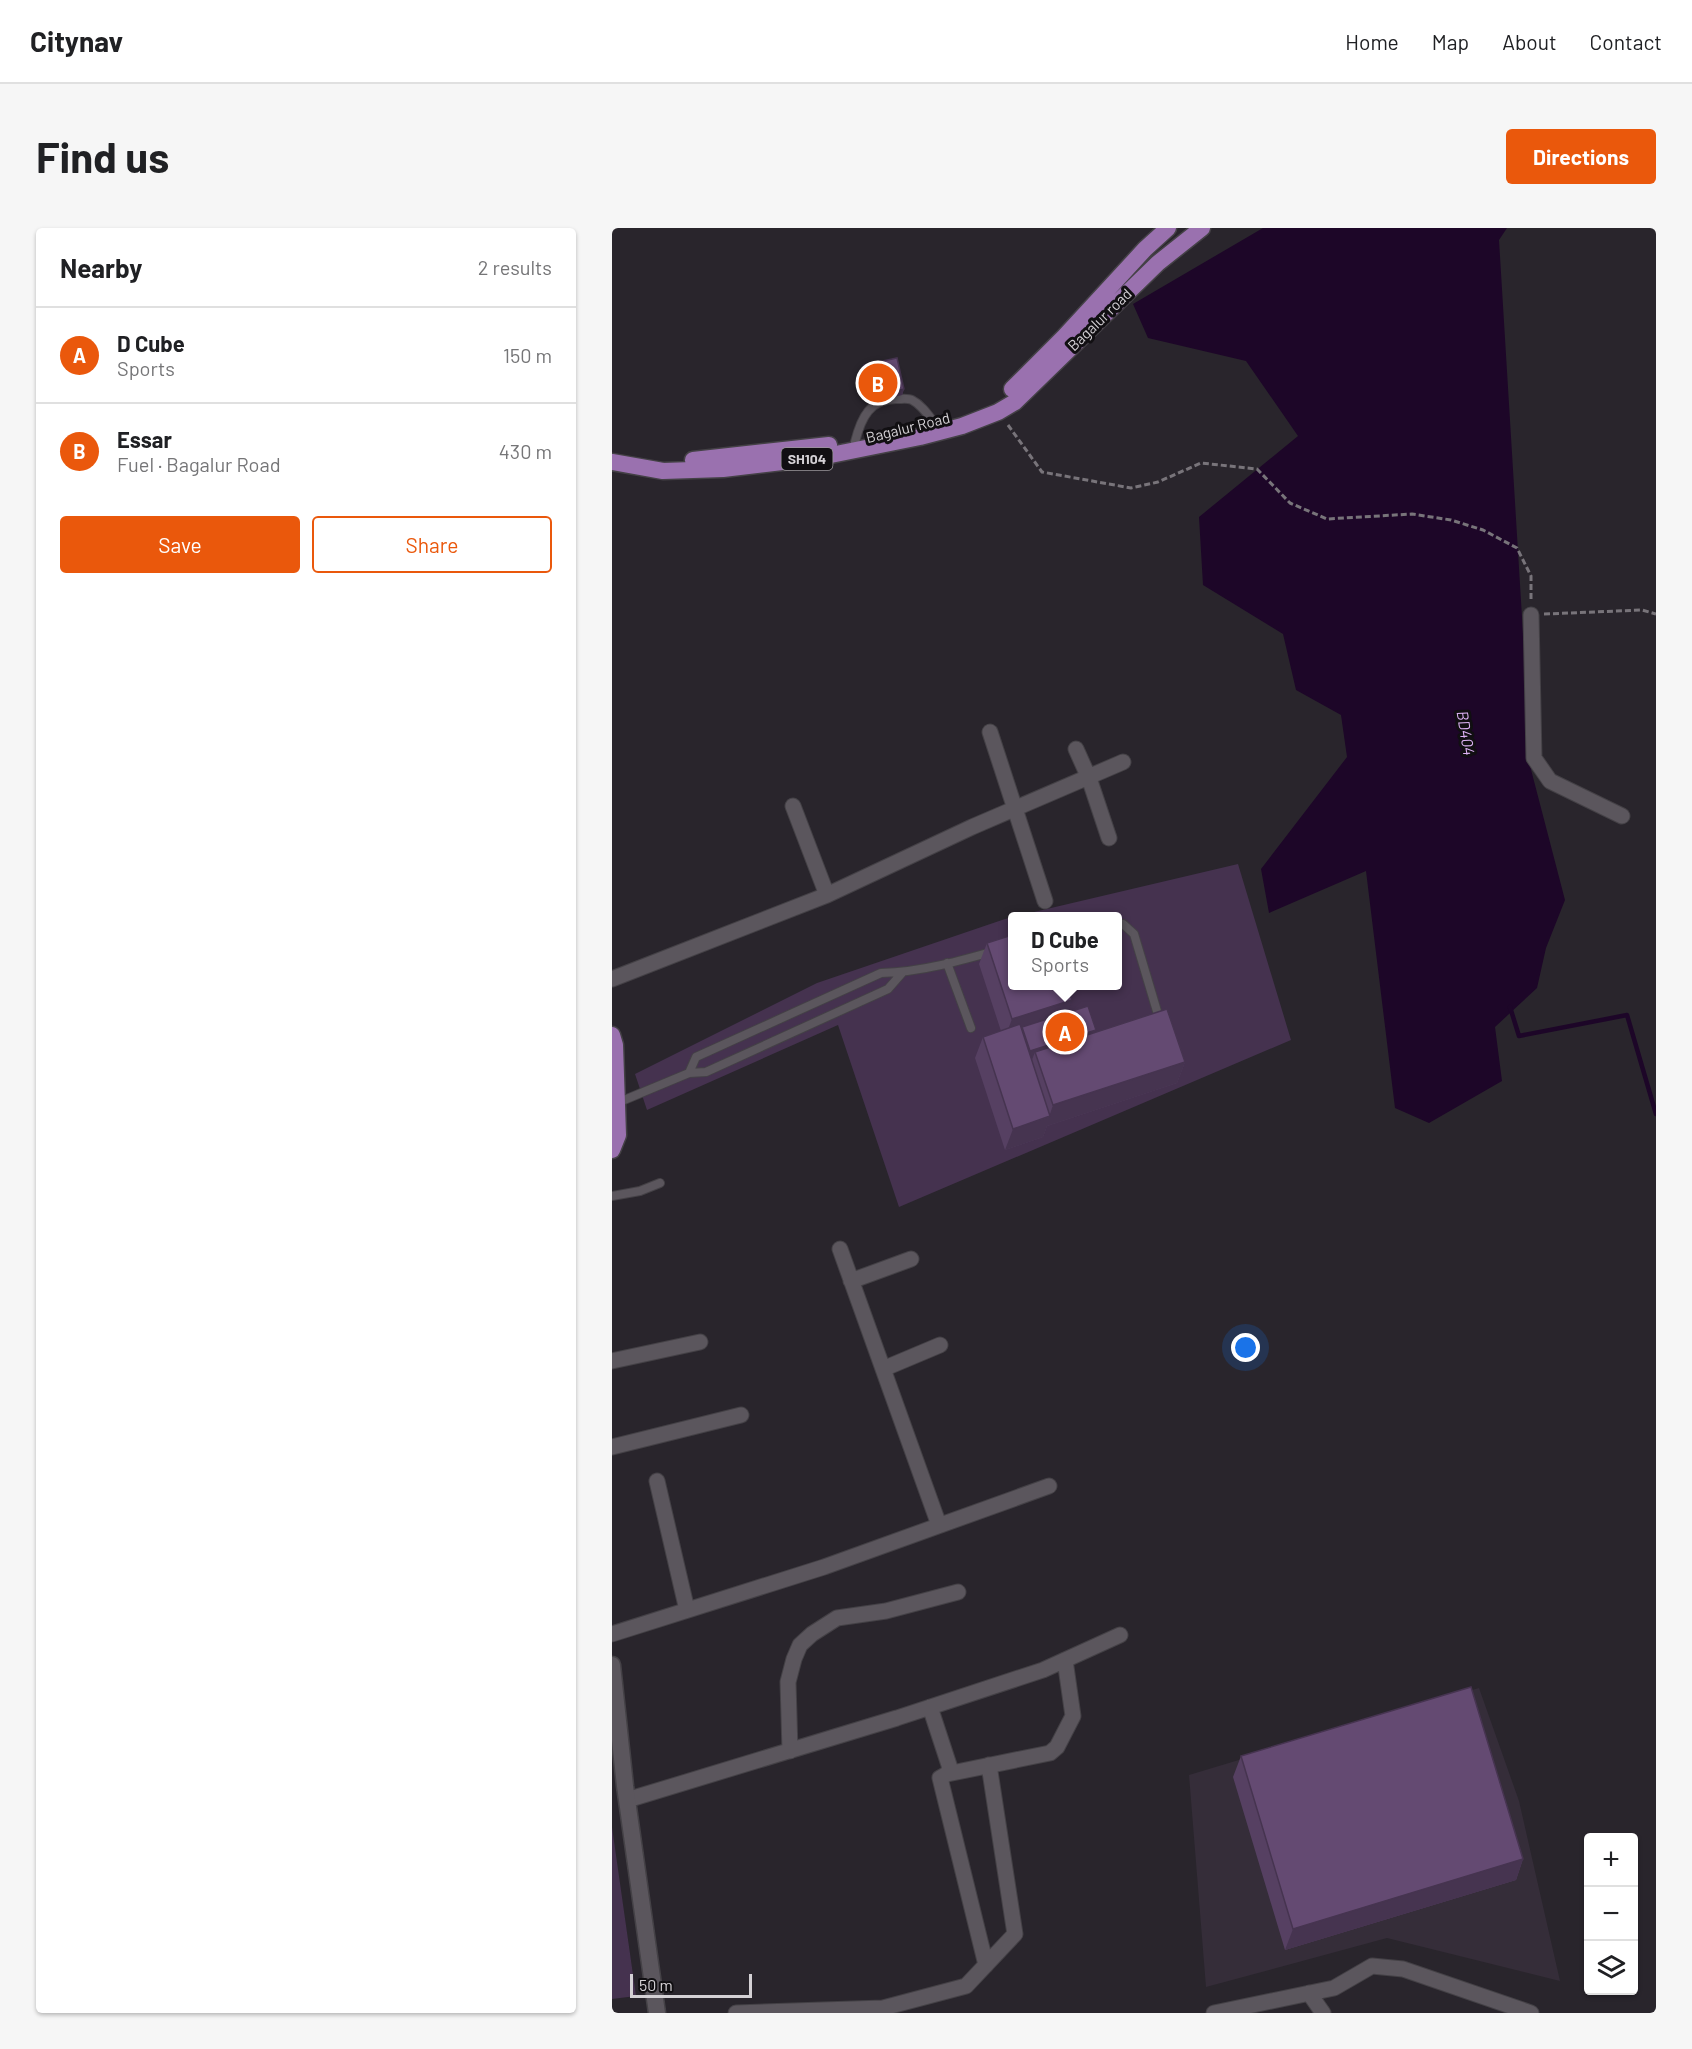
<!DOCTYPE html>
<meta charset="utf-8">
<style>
:root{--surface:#fff;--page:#f6f6f6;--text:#202124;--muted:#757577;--line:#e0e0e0;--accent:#ea580c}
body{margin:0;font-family:Barlow,sans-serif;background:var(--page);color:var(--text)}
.controls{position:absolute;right:18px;bottom:18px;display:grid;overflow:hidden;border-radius:6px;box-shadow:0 2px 4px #0004}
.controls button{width:54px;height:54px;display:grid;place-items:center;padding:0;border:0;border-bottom:2px solid var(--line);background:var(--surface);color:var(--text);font:30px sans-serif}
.scale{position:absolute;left:18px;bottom:15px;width:122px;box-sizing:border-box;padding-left:6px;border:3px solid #d4d1d5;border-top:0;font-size:16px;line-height:21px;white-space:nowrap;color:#d4d1d5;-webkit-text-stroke:4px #110f12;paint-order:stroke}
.you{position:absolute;left:634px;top:1120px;width:21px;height:21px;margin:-15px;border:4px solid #fff;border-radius:50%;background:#1a73e8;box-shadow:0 0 0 9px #1a73e833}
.badge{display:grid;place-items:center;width:39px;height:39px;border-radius:50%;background:var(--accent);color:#fff;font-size:20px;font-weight:700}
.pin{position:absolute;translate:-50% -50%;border:3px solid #fff;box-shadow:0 2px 6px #0006}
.popup{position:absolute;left:396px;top:684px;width:114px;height:78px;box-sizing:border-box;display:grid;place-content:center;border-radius:6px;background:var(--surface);filter:drop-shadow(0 2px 4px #0005);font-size:20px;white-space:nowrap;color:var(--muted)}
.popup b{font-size:22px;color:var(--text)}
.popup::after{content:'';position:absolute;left:50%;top:100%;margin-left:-12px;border:12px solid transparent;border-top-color:var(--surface)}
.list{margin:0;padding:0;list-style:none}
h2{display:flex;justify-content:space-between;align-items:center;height:78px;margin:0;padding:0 24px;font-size:26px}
h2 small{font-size:20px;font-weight:400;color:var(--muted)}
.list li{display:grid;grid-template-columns:39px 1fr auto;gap:18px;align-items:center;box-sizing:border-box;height:96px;padding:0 24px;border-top:2px solid var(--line)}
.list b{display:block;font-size:22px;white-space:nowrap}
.list p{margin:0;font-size:20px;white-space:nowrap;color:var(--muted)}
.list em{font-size:20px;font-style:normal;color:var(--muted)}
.actions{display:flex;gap:12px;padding:18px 24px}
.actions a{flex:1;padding:14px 0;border:2px solid var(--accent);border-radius:6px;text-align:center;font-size:21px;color:var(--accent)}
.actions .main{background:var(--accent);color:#fff}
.icon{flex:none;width:33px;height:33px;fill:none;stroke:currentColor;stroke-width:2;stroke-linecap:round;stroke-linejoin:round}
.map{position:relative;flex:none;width:1044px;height:1785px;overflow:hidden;border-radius:6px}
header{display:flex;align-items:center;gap:36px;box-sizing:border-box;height:84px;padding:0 30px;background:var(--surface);border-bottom:2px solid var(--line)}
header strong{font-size:28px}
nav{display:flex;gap:33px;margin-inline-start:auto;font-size:21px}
.intro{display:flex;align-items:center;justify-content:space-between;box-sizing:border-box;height:144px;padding:0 36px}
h1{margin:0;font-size:42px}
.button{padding:15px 27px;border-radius:6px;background:var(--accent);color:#fff;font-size:21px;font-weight:700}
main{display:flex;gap:36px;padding:0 36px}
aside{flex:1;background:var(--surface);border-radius:6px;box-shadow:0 2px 4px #0004}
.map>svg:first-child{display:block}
.built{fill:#352d39}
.green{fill:#45324f}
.water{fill:#1d0628}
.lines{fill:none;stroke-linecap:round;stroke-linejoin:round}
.stream{stroke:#1d0628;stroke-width:4.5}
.service-casing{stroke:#444146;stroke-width:10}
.minor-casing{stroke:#444146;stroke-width:17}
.tertiary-casing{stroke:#444146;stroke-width:19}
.primary-casing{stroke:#444146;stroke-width:19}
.path{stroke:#78747a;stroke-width:3;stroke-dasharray:6 3;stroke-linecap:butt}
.service{stroke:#5b565d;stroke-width:8}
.minor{stroke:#5b565d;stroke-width:15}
.tertiary{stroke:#5b565d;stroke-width:16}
.primary{stroke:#9a71af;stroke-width:16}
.wall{fill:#564062}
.shaded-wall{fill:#463450}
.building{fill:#644a72;stroke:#463450;stroke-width:1.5}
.labels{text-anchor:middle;stroke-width:6;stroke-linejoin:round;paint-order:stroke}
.shield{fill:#110f12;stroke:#9a979a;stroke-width:1.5}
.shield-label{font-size:14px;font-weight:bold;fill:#d4d1d5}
.street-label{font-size:15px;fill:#d4d1d5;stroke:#110f12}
.water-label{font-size:16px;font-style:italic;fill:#ddb2f4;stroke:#110f12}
</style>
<header>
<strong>Citynav</strong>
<nav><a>Home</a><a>Map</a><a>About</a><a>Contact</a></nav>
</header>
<div class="intro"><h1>Find us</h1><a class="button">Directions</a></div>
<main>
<aside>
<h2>Nearby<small>2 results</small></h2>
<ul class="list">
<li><span class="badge">A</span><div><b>D Cube</b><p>Sports</p></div><em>150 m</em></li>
<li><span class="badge">B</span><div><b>Essar</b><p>Fuel · Bagalur Road</p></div><em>430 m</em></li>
</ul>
<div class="actions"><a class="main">Save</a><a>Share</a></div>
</aside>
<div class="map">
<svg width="1044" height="1785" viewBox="0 0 1044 1785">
<rect width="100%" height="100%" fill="#29252c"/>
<path class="built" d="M867,1460L907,1573L948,1753L775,1710L594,1759L577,1547Z"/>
<path class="green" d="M626,636L679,812L287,979L226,797L35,882L23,846L205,755L390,692L400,689V758H506V688H405Z
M0,1599L24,1768L0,1771Z"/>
<path class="water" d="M651,0H895L887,12L912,422L916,530L953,672L934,720L925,760L883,799L890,853L817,895L783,880L754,643L657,685L649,641L735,529L729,487L684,462L671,406L591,357L587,289L686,208L634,133L536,110L521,76Z"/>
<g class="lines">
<path class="stream" d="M898,779L907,808L1015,787L1044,886"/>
<g class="service-casing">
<path id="service" d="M243,214C249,190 258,170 286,171C290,171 296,170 300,172C310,177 317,188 324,197
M506,696H511L522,706L547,790
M335,735L359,800
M77,845L84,829L269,745C313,744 358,730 400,718
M5,875L77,845L94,844L276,761L290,745
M0,968L28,963L48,955"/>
</g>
<g class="minor-casing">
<path id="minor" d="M919,387L922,530L938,553L1010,588
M378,504L433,673
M464,521L477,550L497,610
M181,578L215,667
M0,751L215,667L360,599L511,534
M228,1021L327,1297
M239,1053L299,1031
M0,1133L88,1114
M271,1141L328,1117
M0,1219L129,1187
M45,1253L75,1382
M0,1406L212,1339L437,1258
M318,1479L338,1540L335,1546
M178,1523L176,1454L182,1431L188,1417L200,1406L225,1390L274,1383L346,1364
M15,1572L285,1490L431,1442L508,1407
M374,1737L328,1550L335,1546L438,1525L445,1519L461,1488L453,1432
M697,1765L711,1785
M124,1785L271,1780L354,1758L403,1706L377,1537
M602,1785L722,1760L760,1738L791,1741L919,1785"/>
</g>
<g class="tertiary-casing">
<path id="tertiary" d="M0,1437L13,1558L45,1785"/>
</g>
<g class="primary-casing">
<path id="primary" d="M400,161L452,109L533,21L556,0
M81,232L217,217
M0,234L51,243L111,241L204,230L308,209L350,198L386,184L403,174L546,35L590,0
M0,807L3,817L6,907L0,922"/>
</g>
<path class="path" d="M396,197L430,244L519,260L546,254L589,235L645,241L678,275L715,291L800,286L839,292L871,302L905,320L919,348V372
M932,386L1030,382L1044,386"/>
<use href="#service" class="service"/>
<use href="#minor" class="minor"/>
<use href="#tertiary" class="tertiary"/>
<use href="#primary" class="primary"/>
</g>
<path class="wall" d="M252,137L292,161L290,167L257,174L250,142Z
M375,715L455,784L483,804L573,834L565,855L435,898L431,909L393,922L363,830L371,809L389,803L367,736Z
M629,1528L911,1631L904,1652L673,1722L621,1549Z"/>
<path class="shaded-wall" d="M292,161L290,167L257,174L259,169Z
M460,772L452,793L410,799L407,807L392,812L400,791Z
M484,802L478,818L423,824L418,837L412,839L418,823Z
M573,834L565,855L435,898L431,909L393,922L401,901L437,889L441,877Z
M911,1631L904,1652L673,1722L681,1701Z"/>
<path class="building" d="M285,130L292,161L259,169L252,137Z
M400,707V758H455L460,772L400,791L375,715Z
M476,778L484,802L418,823L410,799Z
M555,781L573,834L441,877L423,824Z
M408,796L438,888L401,901L371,809Z
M859,1459L911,1631L681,1701L629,1528Z"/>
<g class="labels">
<rect class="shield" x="169.5" y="220" width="51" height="22" rx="4.5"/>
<g class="shield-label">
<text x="195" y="236">SH104</text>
</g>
<g class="street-label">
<text transform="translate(488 92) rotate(-44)" y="5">Bagalur road</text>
<text transform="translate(296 200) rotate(-14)" y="5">Bagalur Road</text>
</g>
<g class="water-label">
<text transform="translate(854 505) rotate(81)" y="6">BD404</text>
</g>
</g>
</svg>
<div class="controls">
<button>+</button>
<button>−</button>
<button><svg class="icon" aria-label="layers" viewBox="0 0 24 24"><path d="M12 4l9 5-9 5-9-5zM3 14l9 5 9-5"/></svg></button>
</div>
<div class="scale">50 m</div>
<div class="you"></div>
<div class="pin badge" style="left:453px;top:804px">A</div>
<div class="popup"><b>D Cube</b>Sports</div>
<div class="pin badge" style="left:266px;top:155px">B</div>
</div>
</main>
